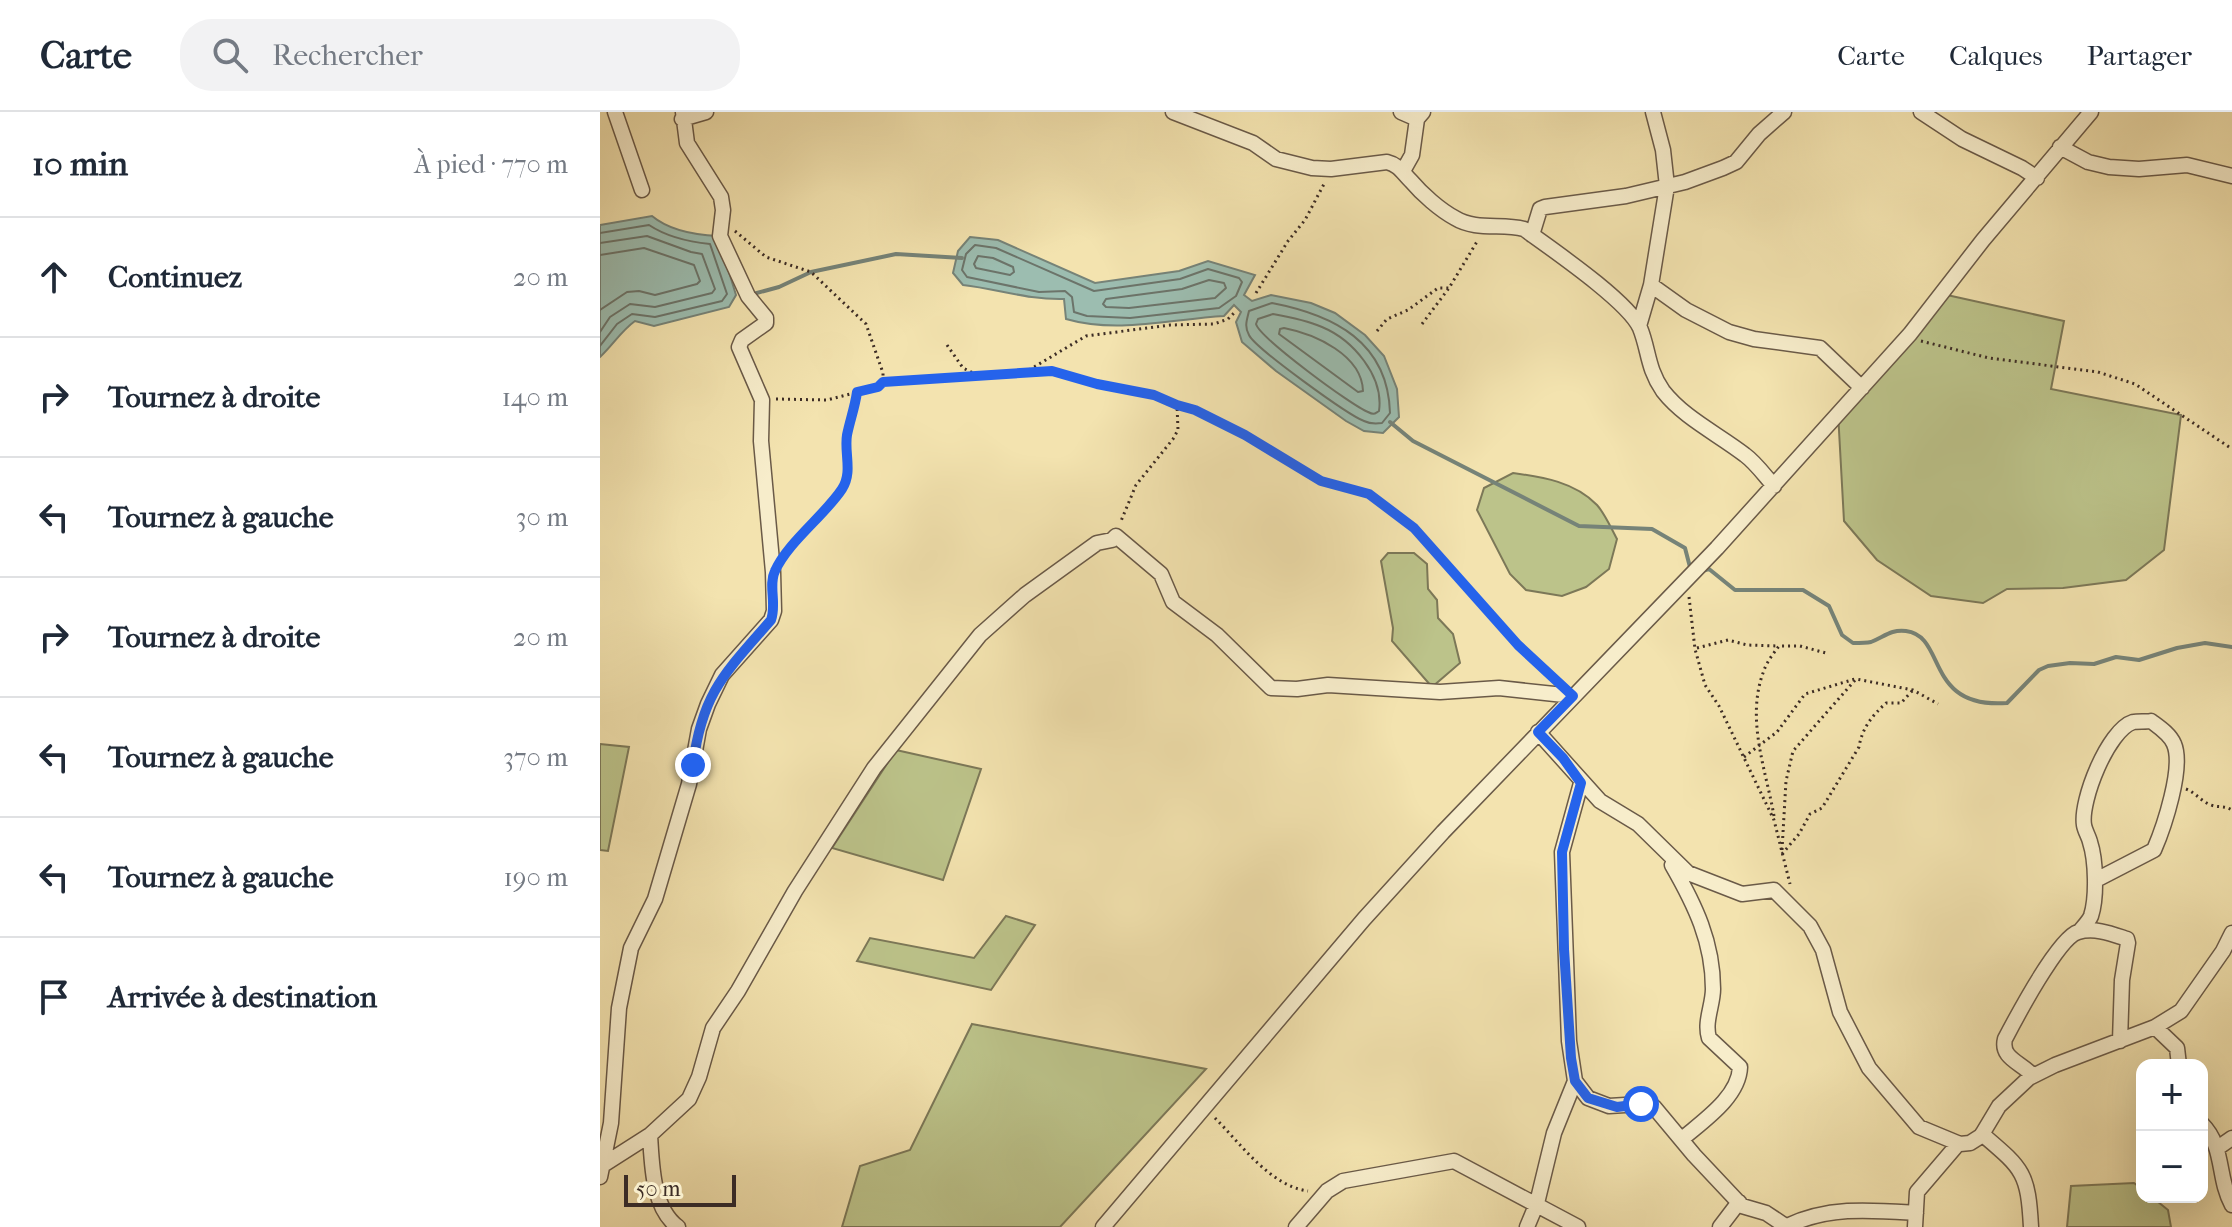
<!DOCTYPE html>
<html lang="fr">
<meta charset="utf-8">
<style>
:root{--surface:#fff;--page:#f2f2f3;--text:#1f2937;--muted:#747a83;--line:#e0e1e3}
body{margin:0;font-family:"IM FELL French Canon",serif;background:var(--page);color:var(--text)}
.controls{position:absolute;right:24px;bottom:24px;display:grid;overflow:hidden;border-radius:16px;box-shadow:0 8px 32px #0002}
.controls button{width:72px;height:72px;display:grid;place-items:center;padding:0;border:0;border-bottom:2px solid var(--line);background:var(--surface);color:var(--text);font:40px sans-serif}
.scale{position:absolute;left:24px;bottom:20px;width:112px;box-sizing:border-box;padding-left:8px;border:4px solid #3c2c25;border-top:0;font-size:22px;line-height:28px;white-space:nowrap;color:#3c2c25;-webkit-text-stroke:6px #f7edcb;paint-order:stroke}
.stop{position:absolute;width:24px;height:24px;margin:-18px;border:6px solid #2563eb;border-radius:50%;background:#fff}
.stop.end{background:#2563eb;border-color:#fff;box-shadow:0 2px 8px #0008}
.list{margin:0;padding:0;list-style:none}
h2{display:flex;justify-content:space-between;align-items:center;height:104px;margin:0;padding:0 32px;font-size:34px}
h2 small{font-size:26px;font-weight:400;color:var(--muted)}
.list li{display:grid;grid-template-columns:52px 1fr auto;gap:24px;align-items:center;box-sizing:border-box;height:120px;padding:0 32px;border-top:2px solid var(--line)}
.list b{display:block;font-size:30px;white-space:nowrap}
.list em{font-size:26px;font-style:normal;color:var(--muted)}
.icon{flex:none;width:44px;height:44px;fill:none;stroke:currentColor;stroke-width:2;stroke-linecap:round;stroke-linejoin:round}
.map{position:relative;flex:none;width:1632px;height:1115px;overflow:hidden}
header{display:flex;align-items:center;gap:48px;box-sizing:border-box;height:112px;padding:0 40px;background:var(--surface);border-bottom:2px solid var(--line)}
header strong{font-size:38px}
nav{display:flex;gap:44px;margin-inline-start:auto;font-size:28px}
.search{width:560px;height:72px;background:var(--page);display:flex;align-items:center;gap:20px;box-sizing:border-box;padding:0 28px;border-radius:32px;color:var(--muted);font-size:30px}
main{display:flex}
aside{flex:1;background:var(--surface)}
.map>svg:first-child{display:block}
.green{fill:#bcc38a;stroke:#7c7858;stroke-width:2}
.water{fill:#9cbdb0;stroke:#768378;stroke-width:2}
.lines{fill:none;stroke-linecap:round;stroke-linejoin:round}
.shore{stroke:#6c746a;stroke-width:2}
.stream{stroke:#768378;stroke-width:4}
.minor-casing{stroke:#6a5a48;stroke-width:17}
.path{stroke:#3c2c25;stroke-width:3;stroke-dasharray:2 4;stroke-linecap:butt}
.minor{stroke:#f7edcb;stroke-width:14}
.route{stroke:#2563eb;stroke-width:10}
</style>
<header>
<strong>Carte</strong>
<div class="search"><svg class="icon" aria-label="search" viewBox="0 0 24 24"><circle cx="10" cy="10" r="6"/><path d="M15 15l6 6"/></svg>Rechercher</div>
<nav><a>Carte</a><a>Calques</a><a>Partager</a></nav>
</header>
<main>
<aside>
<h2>10 min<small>À pied · 770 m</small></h2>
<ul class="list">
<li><svg class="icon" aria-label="ahead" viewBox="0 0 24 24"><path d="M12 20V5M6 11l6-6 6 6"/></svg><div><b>Continuez</b></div><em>20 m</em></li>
<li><svg class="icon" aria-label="right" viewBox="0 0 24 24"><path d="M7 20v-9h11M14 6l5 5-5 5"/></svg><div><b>Tournez à droite</b></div><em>140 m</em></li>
<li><svg class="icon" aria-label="left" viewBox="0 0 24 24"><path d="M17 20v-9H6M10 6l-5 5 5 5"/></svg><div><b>Tournez à gauche</b></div><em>30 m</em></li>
<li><svg class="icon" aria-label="right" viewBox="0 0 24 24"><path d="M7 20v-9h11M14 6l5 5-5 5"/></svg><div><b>Tournez à droite</b></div><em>20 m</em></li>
<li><svg class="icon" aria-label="left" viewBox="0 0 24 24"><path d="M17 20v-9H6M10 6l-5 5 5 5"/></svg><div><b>Tournez à gauche</b></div><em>370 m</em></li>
<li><svg class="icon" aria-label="left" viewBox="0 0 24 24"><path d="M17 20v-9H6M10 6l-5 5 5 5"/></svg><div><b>Tournez à gauche</b></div><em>190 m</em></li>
<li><svg class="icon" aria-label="arrive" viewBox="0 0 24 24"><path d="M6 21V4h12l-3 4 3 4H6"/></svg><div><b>Arrivée à destination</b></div></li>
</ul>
</aside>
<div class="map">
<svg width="1632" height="1115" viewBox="0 0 1632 1115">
<rect width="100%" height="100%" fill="#f3e3af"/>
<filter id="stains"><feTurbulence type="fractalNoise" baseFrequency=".0025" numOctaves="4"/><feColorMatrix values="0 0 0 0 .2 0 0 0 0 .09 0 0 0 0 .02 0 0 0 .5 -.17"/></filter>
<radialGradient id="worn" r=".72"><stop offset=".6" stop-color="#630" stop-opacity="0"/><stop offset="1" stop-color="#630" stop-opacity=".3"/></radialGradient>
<path class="green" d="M1347,183L1464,209L1451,277L1581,303L1564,438L1526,468L1463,476L1407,477L1383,491L1331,484L1277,448L1244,409L1238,300Z
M913,361C943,365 975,370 997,393C1005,402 1011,416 1017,427L1009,457L986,475L962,484L926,478L910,462L877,398L884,376Z
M788,441H814L827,452L828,477L837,488L838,506L853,522L860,551L832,575L792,529L793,516L781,449Z
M0,632L29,635L8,739L0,738Z
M296,638L381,657L343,768L232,736Z
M406,804L435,813L391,878L257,849L270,826L374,846Z
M372,912L606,957L460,1115H242L260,1054L310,1038Z
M1534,1071L1542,1077V1085H1552L1568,1098L1571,1115H1467L1471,1074Z"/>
<path class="water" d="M52,104C70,119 95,123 118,124L136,183L129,195L54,214L35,209C21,219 13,233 0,245V113Z
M370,125L398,128L495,171L579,159L608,149L655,163L644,183L652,189L671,183L711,191L735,201L765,223L784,244L797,277L799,305L783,321L764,319L746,309L676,259L642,230L636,210L641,200L634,193L624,204C571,207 518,222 466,207L464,187C428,188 398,177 363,173L353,161L358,139Z"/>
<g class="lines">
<path class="shore" d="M0,121L49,113C67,125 90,130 110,132L127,182L122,189L55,205L32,202L17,212L0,234
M0,131L47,124L91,140L102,142L115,177L112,181L55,195L30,192L10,205L0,220
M375,133L396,136L494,179L580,167L608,157L639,166L642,170L636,184L619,196L530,206L487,204L474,200L472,185L465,179L439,180L367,165L362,158L366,142Z
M0,143L44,136L94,153L100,169L97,172L55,183L39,179L27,180L0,198
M378,144L393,146L413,155L414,160L410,163L376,156L374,152Z
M609,168L624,171L626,176L615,186L529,196L506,195L503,192L506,187L582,177Z
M672,191C734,203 788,230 790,301L782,311C775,312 770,312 764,309C748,303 655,236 649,223C644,214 647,208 649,199Z
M673,202C690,205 706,208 722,215C753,228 784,264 779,299C774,302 774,303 768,300C752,294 660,226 656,212L658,207Z
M684,216C715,222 762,243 763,279L758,280L679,222L680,217Z"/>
<path class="stream" d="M153,182L179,175L211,160L296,142L362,146
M790,310L813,329L979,414L1052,417L1085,436L1091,459
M1102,459L1109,457L1135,478H1203L1229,494L1242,523L1253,531C1259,531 1266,531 1271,530C1284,525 1291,517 1306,519C1347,524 1324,597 1407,591L1439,558L1448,554L1470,551L1494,552L1516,545L1539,548L1577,536L1605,531L1632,535"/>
<g class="minor-casing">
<path id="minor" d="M15,0L42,78
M573,0L653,31L676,47L712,56L731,57L787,50C799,53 802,60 811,69C822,82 840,98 855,106C876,119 902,111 924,117C950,136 1028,189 1040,216C1049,238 1047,256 1063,279C1084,306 1118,322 1145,343C1156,351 1165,364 1174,374
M801,0L817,7
M1321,0L1362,27L1422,56L1437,66
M82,7L106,0
M1460,35L1488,50L1509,55L1539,57L1587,53L1632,64
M803,59L812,43L817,7L823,0
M932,123L940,97L945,95L1026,84L1085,70L1123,56L1136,50L1159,22L1184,0
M1051,173L1086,198L1129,220L1154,227L1220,236L1262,276
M1039,214L1051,173L1067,74L1063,38L1053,0
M938,620L1000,689L1038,712L1088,761L1142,782L1174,778L1210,814L1223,838L1240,900L1269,956L1319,1015L1360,1032L1370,1031L1381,1024L1399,994L1429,966L1455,953L1555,915L1581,899L1623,839L1632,821
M1072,753C1095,793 1113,830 1113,877C1113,893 1104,910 1109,926L1140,955C1139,985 1103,1009 1082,1027
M1480,819C1483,815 1489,809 1491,804C1497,786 1496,748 1490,730C1489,725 1485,719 1484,713C1480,689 1508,618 1533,610C1538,609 1546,610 1551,609C1559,615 1570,622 1574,632C1584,655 1564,715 1554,738L1496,768
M1555,915L1577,936L1579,953
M1433,964C1423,951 1400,947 1405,927C1416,906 1458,826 1478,820C1495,815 1512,822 1527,827L1528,831L1522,868L1520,929
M975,969L988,986L1009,994L1041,992L1054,995L1094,1043L1142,1094L1166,1101L1187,1115
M1602,1012C1625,1035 1617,1066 1632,1093
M1382,1022C1423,1057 1428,1060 1431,1115
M50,1023C52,1052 52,1096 78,1115
M1619,1035L1632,1026
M3,1053L50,1023L89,987L99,965L113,916L138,879L195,779L274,656L380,523L425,483L497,431L512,428L516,424L561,462L573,490L617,523L671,576L697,577L728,573L840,580L899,576L973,584
M0,1065L11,1011L19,896L31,836L55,787L89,672L99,617L108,592L122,563L171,508L174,499L173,460L161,329L162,288L139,235L142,228L166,211V206L148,184L120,124L123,98L121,85L87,31L83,0
M1187,1114C1229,1094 1271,1098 1316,1101
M503,1115L764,807L843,720L1117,436L1310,222L1383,128L1491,0
M696,1115L727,1079L743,1069L854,1049L978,1115
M927,1115L937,1091L954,1021L975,969L969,929L962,740L981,671
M1120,1115L1139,1090
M1315,1115L1317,1080L1358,1032"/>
</g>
<path class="path" d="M135,119L166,145L211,160L266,212L283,261V270
M656,181L688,129L705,108L724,72
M822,212L849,176L878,128
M777,219L787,207L808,198L838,176H849
M1321,229L1389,246L1498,260L1535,272L1632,337
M347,233L363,256L377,263
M429,258L486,224L570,213L614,212L628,207L635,200
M176,287L227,288L278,275L283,270L452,259L497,272L554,283L577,293L578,318L573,327L536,373L521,409
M577,293C624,305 660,336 701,359C722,371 748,371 770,382C801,398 831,435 854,461C886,498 918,535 955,567
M185,445L209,412L242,377L249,360L248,320L257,280
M1089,485L1095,537L1105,573L1119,594L1174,708L1190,772
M1097,536L1128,528L1147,533L1179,534
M1144,645L1177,620L1205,582L1255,567
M1586,677C1596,681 1602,690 1611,693C1619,696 1624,693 1632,698
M1174,704C1166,658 1146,608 1163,561C1166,551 1173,542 1179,534H1200L1226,541
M1182,738L1186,669L1193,639L1256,567L1313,578L1338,592
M1182,742L1199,722L1210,702L1222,696L1259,635C1262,616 1272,604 1286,591H1301L1313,578
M615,1006C641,1032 670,1074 708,1079"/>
<use href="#minor" class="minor"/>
</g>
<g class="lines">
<path class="route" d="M93,653C102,580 126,560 171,508C177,492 168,473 175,459C188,430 225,403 242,377C253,360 244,341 247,323C250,308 255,295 257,280L278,275L283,270L452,259L497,272L554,283L577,293L595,298L645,323L721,369L769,382L814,416L918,533L973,584L938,620L963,646L981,671L962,740L964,837L971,946L975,969L988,986L1017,995L1041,992"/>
</g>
<rect width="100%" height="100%" filter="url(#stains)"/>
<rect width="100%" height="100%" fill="url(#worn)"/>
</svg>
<div class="controls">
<button>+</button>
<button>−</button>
</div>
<div class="scale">50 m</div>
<div class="stop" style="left:1041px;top:992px"></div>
<div class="stop end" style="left:93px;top:653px"></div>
</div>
</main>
